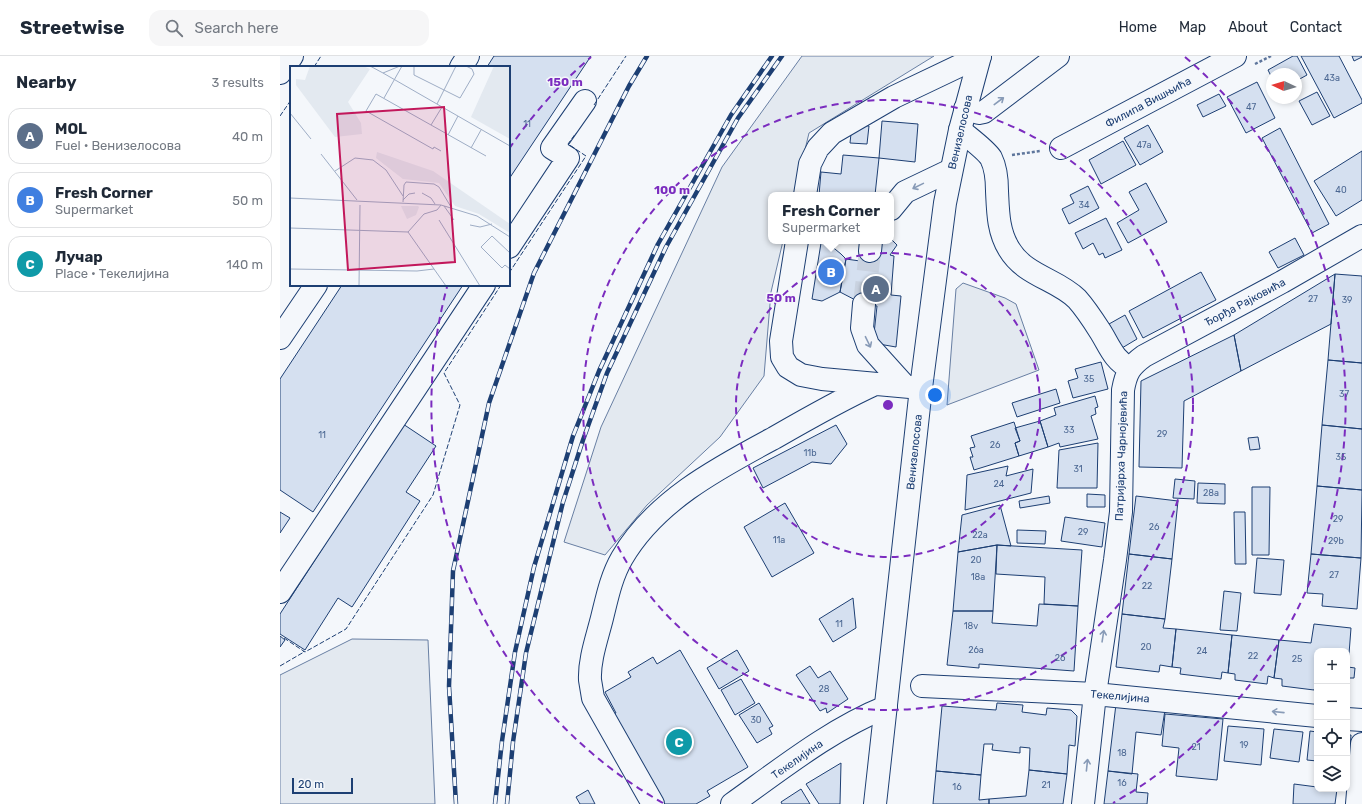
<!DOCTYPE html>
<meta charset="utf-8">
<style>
:root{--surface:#fff;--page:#f6f6f7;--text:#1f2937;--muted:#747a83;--line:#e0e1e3;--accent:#c62828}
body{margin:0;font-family:Rubik,sans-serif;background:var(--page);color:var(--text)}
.controls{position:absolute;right:12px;bottom:12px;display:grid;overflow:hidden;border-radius:8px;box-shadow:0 2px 6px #0003}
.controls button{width:36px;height:36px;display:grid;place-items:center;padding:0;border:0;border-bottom:1px solid var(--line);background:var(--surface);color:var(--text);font:20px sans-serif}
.compass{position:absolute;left:986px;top:12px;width:36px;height:36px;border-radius:50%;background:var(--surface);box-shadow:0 2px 6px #0003;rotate:274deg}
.scale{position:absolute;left:12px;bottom:10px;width:61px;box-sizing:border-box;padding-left:4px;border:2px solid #1d3f73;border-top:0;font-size:11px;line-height:14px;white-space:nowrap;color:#1d3f73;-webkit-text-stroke:3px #f4f7fb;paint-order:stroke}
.you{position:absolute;left:655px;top:339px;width:14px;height:14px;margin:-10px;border:3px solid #fff;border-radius:50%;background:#1a73e8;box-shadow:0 0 0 6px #1a73e833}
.badge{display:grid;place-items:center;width:26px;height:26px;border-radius:50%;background:var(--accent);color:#fff;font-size:13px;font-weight:700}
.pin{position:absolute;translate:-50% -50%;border:2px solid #fff;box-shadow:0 1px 4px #0006}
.popup{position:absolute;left:488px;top:136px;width:126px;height:52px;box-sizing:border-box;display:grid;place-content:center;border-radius:8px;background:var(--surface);filter:drop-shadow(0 1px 3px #0005);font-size:13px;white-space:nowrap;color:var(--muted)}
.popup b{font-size:15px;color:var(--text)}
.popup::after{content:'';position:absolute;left:50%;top:100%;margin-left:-8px;border:8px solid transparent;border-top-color:var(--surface)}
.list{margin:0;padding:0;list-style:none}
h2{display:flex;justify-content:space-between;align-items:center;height:52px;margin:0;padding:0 16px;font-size:17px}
h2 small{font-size:13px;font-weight:400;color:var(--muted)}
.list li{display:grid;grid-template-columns:26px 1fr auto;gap:12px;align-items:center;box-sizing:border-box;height:56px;margin:0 8px 8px;padding:0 8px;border:1px solid var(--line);border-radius:12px}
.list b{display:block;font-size:15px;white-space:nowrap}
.list p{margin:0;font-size:13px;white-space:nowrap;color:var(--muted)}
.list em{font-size:13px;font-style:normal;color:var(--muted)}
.icon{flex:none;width:22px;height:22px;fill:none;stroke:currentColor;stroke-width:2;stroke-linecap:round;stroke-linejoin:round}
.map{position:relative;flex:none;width:1082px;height:748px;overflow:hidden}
header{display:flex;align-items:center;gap:24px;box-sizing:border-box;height:56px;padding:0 20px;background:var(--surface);border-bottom:1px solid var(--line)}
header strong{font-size:19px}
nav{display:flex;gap:22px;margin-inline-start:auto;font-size:14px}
.search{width:280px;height:36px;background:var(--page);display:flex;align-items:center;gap:10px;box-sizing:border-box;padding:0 14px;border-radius:12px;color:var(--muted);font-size:15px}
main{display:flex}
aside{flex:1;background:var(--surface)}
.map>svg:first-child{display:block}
.green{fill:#e3e9f0;stroke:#687fa3}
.building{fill:#d5e0f0;stroke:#1d3f73}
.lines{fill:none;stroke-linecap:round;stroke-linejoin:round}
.minor-tunnel{stroke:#c9d2e0;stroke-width:22;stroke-dasharray:22 11;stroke-linecap:butt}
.minor-casing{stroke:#1d3f73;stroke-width:24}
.major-casing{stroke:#1d3f73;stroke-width:24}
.path{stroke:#5e769c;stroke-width:2.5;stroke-dasharray:3 2;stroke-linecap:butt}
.minor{stroke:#f4f7fb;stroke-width:22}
.major{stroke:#f4f7fb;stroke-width:22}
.rail-casing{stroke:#1d3f73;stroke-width:4.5}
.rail{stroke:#f4f7fb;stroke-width:3;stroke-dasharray:9;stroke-linecap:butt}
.fence{stroke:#1d3f73;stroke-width:1;stroke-dasharray:5 2;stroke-linecap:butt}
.oneway{stroke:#889bb7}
.ring{fill:none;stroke:#7b2cbf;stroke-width:2;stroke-dasharray:7 5}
.labels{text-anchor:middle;stroke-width:3;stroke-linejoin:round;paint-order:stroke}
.number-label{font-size:9px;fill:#4b6792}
.street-label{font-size:11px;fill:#1d3f73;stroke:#f4f7fb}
.inset-road{fill:none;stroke:#9eadc5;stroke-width:1}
.view{fill:#c2185b;fill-opacity:0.15;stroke:#c2185b;stroke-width:2}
.inset-edge{fill:none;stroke:#1d3f73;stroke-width:2}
.centre{fill:#7b2cbf;stroke:#f4f7fb;stroke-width:2}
.ring-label{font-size:12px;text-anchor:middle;font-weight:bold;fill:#7b2cbf;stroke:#f4f7fb;stroke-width:3;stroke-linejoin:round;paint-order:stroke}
</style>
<header>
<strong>Streetwise</strong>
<div class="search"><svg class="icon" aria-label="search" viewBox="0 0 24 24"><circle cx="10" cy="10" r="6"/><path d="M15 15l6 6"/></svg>Search here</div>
<nav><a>Home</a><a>Map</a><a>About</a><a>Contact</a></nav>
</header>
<main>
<aside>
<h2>Nearby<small>3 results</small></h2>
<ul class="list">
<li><span class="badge" style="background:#5c6f8a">A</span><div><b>MOL</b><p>Fuel · Венизелосова</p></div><em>40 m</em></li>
<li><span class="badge" style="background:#3f7fe0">B</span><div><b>Fresh Corner</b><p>Supermarket</p></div><em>50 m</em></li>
<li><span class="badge" style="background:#0f9aa8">C</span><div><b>Лучар</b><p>Place · Текелијина</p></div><em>140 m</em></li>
</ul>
</aside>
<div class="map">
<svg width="1082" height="748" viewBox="0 0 1082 748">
<rect width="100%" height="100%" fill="#f4f7fb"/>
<path class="green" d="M522,0H654L529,77L514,139H491V185H503L491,236L484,320L440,381L367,449L325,499L284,486L321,371L442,111Z
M683,227L725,242L736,248L759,314L667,349L676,233Z
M72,583L148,584L155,748H0V619Z"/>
<path class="building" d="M214,0H311L229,123V11H207Z
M1013,0H1017L1027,19L1016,25V18H992V22L988,14Z
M1021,0H1059L1082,44V47L1054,62Z
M1072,0H1082V1L1074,5Z
M977,26L995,62L966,77L947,41Z
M1037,36L1050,60L1032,69L1019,45Z
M939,38L946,50L923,61L917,49Z
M602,65L638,68L635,106L599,102Z
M572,68L589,70L587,88L570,87Z
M868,69L883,96L860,109L844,82Z
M1000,72L1049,168L1032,177L982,82Z
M843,85L856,109L821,128L809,104Z
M1082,95V144L1056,160L1034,125Z
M563,99L599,102L595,139H539L541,116L561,118Z
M866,127L887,166L848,187L837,167L859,154L849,136Z
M808,130L819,152L789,168L782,153L794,147L790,139Z
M826,162L842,194L825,202L823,197L819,199L813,187L803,193L795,177Z
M1015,182L1024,199L998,212L989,196Z
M611,183L617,189L610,199L614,200L611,239L621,240L616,291L593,287L597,250L583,248L560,236L566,203L580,205L600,185H611Z
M541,187L550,189L561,198L566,203L560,236L542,245L532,243Z
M921,216L936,244L863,282L849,255Z
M1055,218L1082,220V307L1048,304Z
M1055,218L1051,268L961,315L954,279Z
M62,229H183L33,456L0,434V323Z
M845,259L857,283L842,292L829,268Z
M954,279L961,315L904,345L902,412L859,411L861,325Z
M1048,304L1082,307V373L1042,369Z
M821,306L828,333L793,342L788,325L798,322L795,313Z
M776,333L780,347L737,361L732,347Z
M815,340L818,351L815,352L816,358L811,360L818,383L780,391L779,387L768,391L760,365L776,359L774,352Z
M760,365L768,391L739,400L735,387L740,385L735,372Z
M734,366L740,385L735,387L739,400L694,414L690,401H693L690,392L695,391L691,380Z
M123,368L156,390L126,436L140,445L72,551L58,542L25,594L0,578V558Z
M556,369L567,388L551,408L532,406L483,432L473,412Z
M1042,369L1082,373V434L1037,430Z
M978,381L980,393L970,394L968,382Z
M818,387L817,432H777L779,394Z
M728,410L726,420L753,413L751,437L685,454L687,419Z
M895,423L915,425L914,443L893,442Z
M918,427L945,428V448L917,447Z
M1037,430L1082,434L1081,502L1031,498Z
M972,431H990L989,499H972Z
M807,438L825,439V451H807Z
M769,440L770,447L740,452L739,445Z
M856,440L898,445L892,503L849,498Z
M505,447L534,497L492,521L464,471Z
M720,449L731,490L717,489L678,496L682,459Z
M0,456L10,462L0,477Z
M954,456H965L966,508H955Z
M785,461L825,467L822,491L781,485Z
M737,474L766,475L765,488L737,487Z
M717,489L802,494L798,550L764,548L765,521L716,518Z
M717,489L713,555H673L678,496Z
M849,498L892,503L885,563L842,558Z
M1031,498L1081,502L1077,553L1042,550L1043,538L1027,537Z
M977,502L1004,504L1001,539L974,537Z
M944,535L961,537L957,575L940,574Z
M573,542L576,572L553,586L539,563Z
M759,548L798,550L794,615L699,608V612L667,609L673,555H713L712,567L757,570Z
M842,558L885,563L883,572L896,573L892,611L880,609L879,616L836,611Z
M1034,568L1071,572L1068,611L1075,612L1074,622H1067V595H1037V631H1035L1034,634L1002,630V623L994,622L999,584L1031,587Z
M896,573L952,579L948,617L942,616L941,623L900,618L901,612L892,611Z
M952,579L999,584L994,622L988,620L987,628L955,624V618L948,617Z
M0,580L5,584L0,591Z
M400,594L468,711L427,735L430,740L416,748H380L329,661L336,657L325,636L351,621L348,616L373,601L377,608Z
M457,594L469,615L439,633L427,612Z
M530,610L538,622L550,615L568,643L547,657L546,652L540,655L516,619Z
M461,623L475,647L455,659L441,634Z
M479,647L493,670L489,672L492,678L477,687L459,659Z
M717,647L743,649L742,656L766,659L767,652L791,654L797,660L795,690L789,689L787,718L749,714L750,692L740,691V697L712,694L713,688H704L701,719L656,715L662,650L716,654Z
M836,648L885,654L881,679L856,676L852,718L828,715Z
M885,658L943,663L937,724L896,720L899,692L882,690Z
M948,670L984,673L981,709L944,705Z
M994,673L1023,676L1019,706L990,702Z
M1030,675L1037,676V705L1027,704Z
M1067,679H1071L1069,708H1067Z
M561,707L560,748H539L526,728Z
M749,714L787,718L783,748H709V743L746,740Z
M656,715L701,719L699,744L709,743V748H653Z
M828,715L858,718L856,736L868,737L867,748H824Z
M1014,728L1037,731V733H1057L1055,748H1013Z
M521,733L530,748H502L501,746Z
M308,734L315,748H300L296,741Z"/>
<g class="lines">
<path class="minor-tunnel" d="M584,248L590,195"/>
<g class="minor-casing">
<path id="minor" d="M181,11L188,0
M0,17L12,0
M685,53L699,57L704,56L778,0
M680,74C688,81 705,93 711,102C716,112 717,124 717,135C718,156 718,175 729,193C745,220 777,223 797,243C806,253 813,264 820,275C829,289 834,305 850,312
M781,92L955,0
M525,139L530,108L538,92L552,77L614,41L700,0
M611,153L625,136L671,114
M517,185L501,285L502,301L508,311L521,319L542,323L641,332
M229,191L288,102L272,92L305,45
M590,195L591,185
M584,248L582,272L588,289L625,330
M0,282L36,229
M0,536L204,229
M642,630L815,638L1037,660
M1067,663L1082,664
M373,748L313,642C312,636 311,630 310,624C309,604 317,582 322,562C327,542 331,521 342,502C375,445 438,412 494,382C527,363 560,344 595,328
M452,748C500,714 551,673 606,651
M803,748L815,638L835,504L841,456L843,334C846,317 850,310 864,300L1002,226L1082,180
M1077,748L1082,688"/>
</g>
<g class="major-casing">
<path id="major" d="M595,748L641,332L665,147L680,74L700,0"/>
</g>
<path class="path" d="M975,8L991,0
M732,99L760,95"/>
<use href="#minor" class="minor"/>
<use href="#major" class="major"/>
<g class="rail-casing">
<path id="rail" d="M176,748L169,630L173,515L209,347L254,217L349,30L367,0
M215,748L222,685L235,596L254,511L293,380L319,315L378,188L451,59L492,0
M227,748L233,686L246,597L283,446L303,384L327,317L386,191L458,62L502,0"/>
</g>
<use href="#rail" class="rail"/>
<path class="fence" d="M34,11L41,0
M314,49L346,0
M0,60L11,44
M229,217L306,100L288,88L296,77
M4,582L25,596L66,573L153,439L180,349L164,317L221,229
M0,610L24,596L23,595"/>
</g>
<defs><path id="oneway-shaft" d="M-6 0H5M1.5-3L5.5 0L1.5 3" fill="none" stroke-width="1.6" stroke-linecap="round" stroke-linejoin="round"/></defs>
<g class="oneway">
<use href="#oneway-shaft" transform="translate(719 45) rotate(-37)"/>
<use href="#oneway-shaft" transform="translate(638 130) rotate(154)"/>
<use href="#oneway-shaft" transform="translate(588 286) rotate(64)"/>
<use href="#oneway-shaft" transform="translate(823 580) rotate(-81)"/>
<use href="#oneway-shaft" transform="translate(998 656) rotate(-174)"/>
<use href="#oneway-shaft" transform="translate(807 709) rotate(-84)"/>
</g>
<g class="ring">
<circle cx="608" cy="349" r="152"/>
<circle cx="608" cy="349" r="305"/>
<path d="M383 747A457 457 0 0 1 167 231M229 93A457 457 0 0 1 311 1M905 1A457 457 0 0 1 833 747"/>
</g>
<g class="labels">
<g class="number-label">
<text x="1052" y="25">43a</text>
<text x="971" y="54">47</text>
<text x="247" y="71">11</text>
<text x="864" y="92">47a</text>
<text x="1061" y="137">40</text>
<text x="804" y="152">34</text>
<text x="1033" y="246">27</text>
<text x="1067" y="247">39</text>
<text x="809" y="326">35</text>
<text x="1064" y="341">37</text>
<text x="789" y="377">33</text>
<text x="882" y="381">29</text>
<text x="42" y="382">11</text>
<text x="715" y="392">26</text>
<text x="530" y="400">11b</text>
<text x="1061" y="404">35</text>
<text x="798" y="416">31</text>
<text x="719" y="431">24</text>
<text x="931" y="440">28a</text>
<text x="1058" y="466">29</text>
<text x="874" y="474">26</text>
<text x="803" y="479">29</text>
<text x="700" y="482">22a</text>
<text x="499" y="487">11a</text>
<text x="1056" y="488">29b</text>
<text x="696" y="507">20</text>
<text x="1054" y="522">27</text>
<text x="698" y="524">18a</text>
<text x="867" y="533">22</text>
<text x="559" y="571">11</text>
<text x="691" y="573">18v</text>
<text x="866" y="594">20</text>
<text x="696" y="597">26a</text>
<text x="922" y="598">24</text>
<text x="973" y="603">22</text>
<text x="780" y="605">26</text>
<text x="1017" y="606">25</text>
<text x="544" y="636">28</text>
<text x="476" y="667">30</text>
<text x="964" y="692">19</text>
<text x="916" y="694">21</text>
<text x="842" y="700">18</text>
<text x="842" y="730">16</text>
<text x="766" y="732">21</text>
<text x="677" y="734">16</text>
</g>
<g class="street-label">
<text transform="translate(868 46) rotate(-28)" y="4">Филипа Вишњића</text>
<text transform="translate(680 76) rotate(-77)" y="4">Венизелосова</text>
<text transform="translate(965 246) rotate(-28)" y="4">Ђорђа Рајковића</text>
<text transform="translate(634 396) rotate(-84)" y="4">Венизелосова</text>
<text transform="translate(841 400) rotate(-88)" y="4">Патријарха Чарнојевића</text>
<text transform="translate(840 640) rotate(5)" y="4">Текелијина</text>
<text transform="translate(517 703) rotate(-35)" y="4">Текелијина</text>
</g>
</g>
<g transform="translate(10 10)">
<rect width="220" height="220" fill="#f4f7fb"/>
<path d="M20,0H73L80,3L58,36L71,57L72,68L45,71L6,19V13L15,14ZM204,0H220V73L181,51ZM87,86L143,105L220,158V167L189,148L165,140L149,117L113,113L86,92ZM111,140H128L129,141L126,149L117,153Z" fill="#e3e9f0"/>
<path class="inset-road" d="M80,0L93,7L110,0M124,0V9L170,32L184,8L182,3L176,0M93,7L220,80M94,32L112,0M147,38L166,0M0,47L21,73M141,59L152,41M158,69L168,50M181,82L191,64M151,85L144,81L143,83L76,45L86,28L196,90M31,88L67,134M45,105L65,92L83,94L96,104L113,130M132,127L141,132L145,138M0,132L151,139L187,150L220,171M113,134L119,128L125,127M113,136L114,119L116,116L144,118L149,121L161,141M154,140L164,154M149,154L190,220M180,159L190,161L202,158M0,162L118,166L134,148L147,144L151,139M118,166L156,220M220,187L202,170L191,181L212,202L215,199L220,203M0,203L127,205L144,203M69,220L70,139"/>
<path class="view" d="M154,41L165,196L58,204L47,48Z"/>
<rect width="220" height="220" class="inset-edge"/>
</g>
<circle cx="608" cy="349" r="6" class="centre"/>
<g class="ring-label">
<text x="285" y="30">150 m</text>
<text x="392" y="138">100 m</text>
<text x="501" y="246">50 m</text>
</g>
</svg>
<div class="controls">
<button>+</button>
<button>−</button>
<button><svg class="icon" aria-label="locate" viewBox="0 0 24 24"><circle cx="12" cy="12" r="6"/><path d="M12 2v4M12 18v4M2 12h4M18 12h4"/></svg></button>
<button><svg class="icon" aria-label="layers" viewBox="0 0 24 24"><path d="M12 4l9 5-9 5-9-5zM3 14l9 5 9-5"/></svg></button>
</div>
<svg class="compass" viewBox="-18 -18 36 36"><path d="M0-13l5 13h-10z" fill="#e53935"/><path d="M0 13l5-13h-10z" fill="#747a83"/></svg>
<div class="scale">20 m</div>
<div class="you"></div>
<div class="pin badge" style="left:596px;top:233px;background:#5c6f8a">A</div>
<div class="pin badge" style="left:551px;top:216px;background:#3f7fe0">B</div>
<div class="popup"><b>Fresh Corner</b>Supermarket</div>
<div class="pin badge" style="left:399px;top:686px;background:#0f9aa8">C</div>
</div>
</main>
